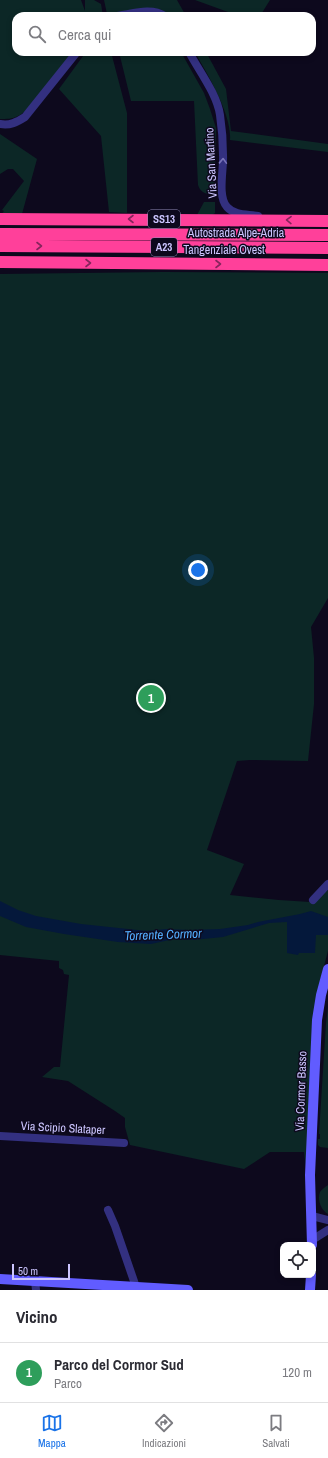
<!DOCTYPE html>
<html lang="it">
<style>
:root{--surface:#fff;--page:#f2f2f3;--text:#2b2b33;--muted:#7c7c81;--line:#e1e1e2;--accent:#1a73e8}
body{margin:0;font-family:"Archivo Narrow",sans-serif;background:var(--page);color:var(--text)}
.controls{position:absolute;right:12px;bottom:12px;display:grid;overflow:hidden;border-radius:8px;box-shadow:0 2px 6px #0003}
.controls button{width:36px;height:36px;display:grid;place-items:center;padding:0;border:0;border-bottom:1px solid var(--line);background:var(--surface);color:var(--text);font:20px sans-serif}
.scale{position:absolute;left:12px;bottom:10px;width:58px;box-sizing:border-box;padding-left:4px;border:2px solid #ccc5ff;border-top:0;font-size:11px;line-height:14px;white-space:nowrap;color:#ccc5ff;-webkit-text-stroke:3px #0d091d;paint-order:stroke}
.you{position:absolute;left:198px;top:570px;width:14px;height:14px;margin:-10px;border:3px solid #fff;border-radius:50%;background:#1a73e8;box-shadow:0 0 0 6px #1a73e833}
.badge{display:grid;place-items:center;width:26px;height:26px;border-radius:50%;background:var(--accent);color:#fff;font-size:13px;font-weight:700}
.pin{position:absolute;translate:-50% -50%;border:2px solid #fff;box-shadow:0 1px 4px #0006}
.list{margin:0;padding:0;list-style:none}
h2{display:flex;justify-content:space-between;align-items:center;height:52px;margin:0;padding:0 16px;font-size:17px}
h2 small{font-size:13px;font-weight:400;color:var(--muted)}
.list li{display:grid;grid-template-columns:26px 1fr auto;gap:12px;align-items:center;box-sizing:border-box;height:60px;padding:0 16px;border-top:1px solid var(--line)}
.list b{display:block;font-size:15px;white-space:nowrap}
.list p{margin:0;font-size:13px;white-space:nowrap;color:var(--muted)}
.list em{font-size:13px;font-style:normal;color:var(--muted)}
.icon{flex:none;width:22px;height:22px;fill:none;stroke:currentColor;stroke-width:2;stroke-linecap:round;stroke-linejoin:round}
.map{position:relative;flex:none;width:328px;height:1290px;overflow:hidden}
.search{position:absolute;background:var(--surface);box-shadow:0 2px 6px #0003;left:12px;right:12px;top:12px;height:44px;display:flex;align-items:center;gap:10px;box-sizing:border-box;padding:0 14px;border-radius:12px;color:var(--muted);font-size:15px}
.sheet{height:112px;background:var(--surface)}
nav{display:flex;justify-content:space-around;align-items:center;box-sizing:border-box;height:56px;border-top:1px solid var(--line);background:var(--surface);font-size:11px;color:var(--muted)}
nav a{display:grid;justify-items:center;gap:2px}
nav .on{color:var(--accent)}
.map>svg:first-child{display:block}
.green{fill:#0c2726}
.water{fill:#04183b}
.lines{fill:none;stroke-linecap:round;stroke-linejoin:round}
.street{stroke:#333080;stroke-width:8}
.secondary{stroke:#615cff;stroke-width:10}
.highway{stroke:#ff409a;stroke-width:12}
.oneway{stroke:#7873b9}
.oneway2{stroke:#86245c}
.labels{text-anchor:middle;stroke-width:3;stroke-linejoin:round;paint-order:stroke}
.shield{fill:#0d091d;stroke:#938dbb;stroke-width:1}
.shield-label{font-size:11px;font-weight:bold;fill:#ccc5ff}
.street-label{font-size:12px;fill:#ccc5ff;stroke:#0d091d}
.water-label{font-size:13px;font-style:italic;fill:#53aeff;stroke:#0d091d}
</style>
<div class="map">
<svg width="328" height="1290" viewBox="0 0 328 1290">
<rect width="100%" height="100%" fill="#0d091d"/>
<path class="green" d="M0,0H81L85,11V0H94L101,4L103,16H16V52H72C60,68 35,108 18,116C12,119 7,119 0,119Z
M104,0H177L186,16H171L162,10L143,8L107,14Z
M195,0H270L260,16H239Z
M86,52H111L127,113V213L109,212L101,136L59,89Z
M119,52H181L204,93L210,109L216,128L215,195C207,194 201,194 198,185L194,101H131Z
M195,52H206L226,89L231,131L328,144V152L230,140C232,114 207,74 195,52Z
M0,134L37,159L22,214L1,215L4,211L2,210L24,181L13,169H8L0,174Z
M204,202H215V213L211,216L197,215Z
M163,272L328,273V598L311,627L314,658V704L308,761L250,760L237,761L207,850L244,864L230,895L279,900L310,902L328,890V951L317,992L307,1176L304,1152H270L244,1169L130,1145L125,1127V1118L115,1111L68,1081L42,1077L54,1067H60L69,975L64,974L63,970L59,968V961L0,955V274Z
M328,1007V1148L320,1147L318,1145V1139H320V1134H319L326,1023Z
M328,1185V1214C321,1210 317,1200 320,1192C322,1189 325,1187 328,1185Z"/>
<path class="water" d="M0,901L18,910L36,916L81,924L147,931L166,929L189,930L220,929L248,925L258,922L300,914L311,911L328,917V935H316L315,953H299L298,955L287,953V922L269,923L223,937L193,940L174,939L151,944L118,942L64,934L26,927L0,916Z"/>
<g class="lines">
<path class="street" d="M117,16C132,14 151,7 165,16
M189,52C199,71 217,94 220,115C222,128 223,142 223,155C224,169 217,196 227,207C235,216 248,214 258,216
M0,124C10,126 17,122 25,117L77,52
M313,900L328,884
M0,1136L124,1143
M108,1210L115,1226L136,1287
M312,1216L328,1220
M312,1240L328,1230
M35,1281L36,1290"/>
<path class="secondary" d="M312,1245L310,1175L317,1020L321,995L328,969
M0,1279L188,1290
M310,1290L311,1275"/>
<path class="highway" d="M0,219L328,221
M0,234L328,235
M0,246L328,248
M0,262L328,265"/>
</g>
<defs><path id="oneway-chevron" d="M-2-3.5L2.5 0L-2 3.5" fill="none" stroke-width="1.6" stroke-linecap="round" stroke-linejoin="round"/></defs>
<use class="oneway" href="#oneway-chevron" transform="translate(223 161) rotate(-88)"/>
<g class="oneway2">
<use href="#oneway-chevron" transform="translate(131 219) rotate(-180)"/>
<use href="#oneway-chevron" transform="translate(289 220) rotate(-179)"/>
<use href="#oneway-chevron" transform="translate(39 246)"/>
<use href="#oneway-chevron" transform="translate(88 263)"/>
<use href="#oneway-chevron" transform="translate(218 264)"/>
</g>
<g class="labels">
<g class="shield">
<rect x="148" y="210" width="32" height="18" rx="3"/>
<rect x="151" y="238" width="26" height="18" rx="3"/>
</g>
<g class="shield-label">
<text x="164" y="223">SS13</text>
<text x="164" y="251">A23</text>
</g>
<g class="street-label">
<text transform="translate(211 163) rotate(-93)" y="4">Via San Martino</text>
<text x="236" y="237">Autostrada Alpe-Adria</text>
<text x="224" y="254">Tangenziale Ovest</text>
<text transform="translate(301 1091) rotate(-88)" y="4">Via Cormor Basso</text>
<text transform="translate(63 1128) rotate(3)" y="4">Via Scipio Slataper</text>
</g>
<g class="water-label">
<text transform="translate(163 934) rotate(-2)" y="5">Torrente Cormor</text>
</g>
</g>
</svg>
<div class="controls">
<button><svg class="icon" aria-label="locate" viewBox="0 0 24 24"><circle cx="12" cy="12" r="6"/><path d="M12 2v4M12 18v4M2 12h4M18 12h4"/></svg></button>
</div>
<div class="scale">50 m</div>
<div class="you"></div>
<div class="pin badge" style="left:151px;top:698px;background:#2e9e5b">1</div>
<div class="search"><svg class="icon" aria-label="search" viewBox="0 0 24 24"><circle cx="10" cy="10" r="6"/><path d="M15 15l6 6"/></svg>Cerca qui</div>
</div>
<section class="sheet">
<h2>Vicino<small></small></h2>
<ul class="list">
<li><span class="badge" style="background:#2e9e5b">1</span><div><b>Parco del Cormor Sud</b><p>Parco</p></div><em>120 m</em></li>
</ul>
</section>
<nav>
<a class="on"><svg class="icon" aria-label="map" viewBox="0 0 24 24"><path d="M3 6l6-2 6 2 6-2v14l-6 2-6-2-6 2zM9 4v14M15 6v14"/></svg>Mappa</a>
<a><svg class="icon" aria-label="directions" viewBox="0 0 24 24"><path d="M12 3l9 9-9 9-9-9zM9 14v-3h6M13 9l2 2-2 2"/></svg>Indicazioni</a>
<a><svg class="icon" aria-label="saved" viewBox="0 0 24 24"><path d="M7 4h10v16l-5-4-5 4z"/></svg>Salvati</a>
</nav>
